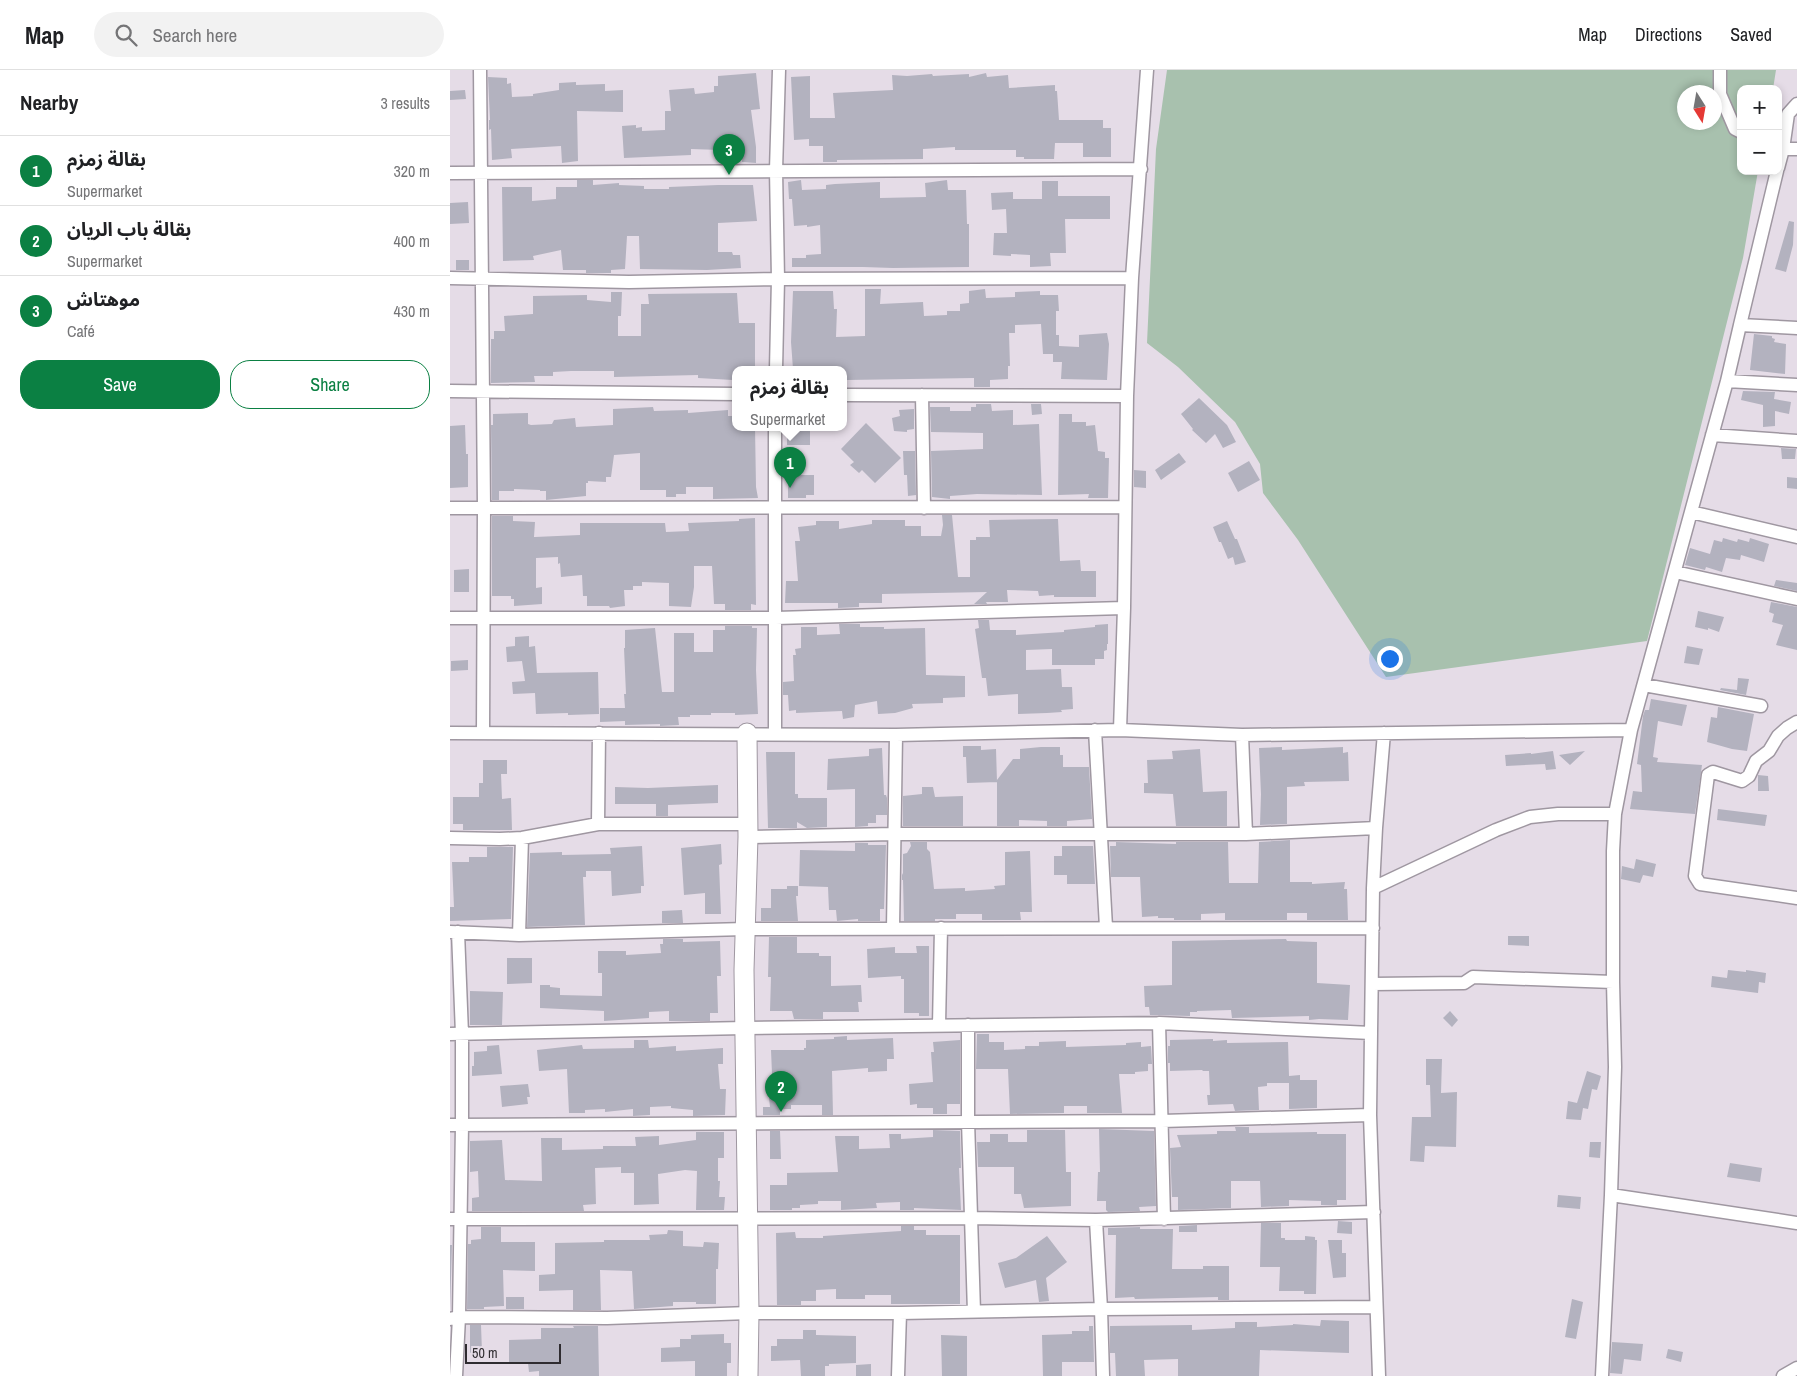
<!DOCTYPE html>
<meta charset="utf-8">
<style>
:root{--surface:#fff;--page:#f2f2f2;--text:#202124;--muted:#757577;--line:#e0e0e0;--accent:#0b8043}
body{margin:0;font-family:"Archivo Narrow","Noto Sans Arabic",sans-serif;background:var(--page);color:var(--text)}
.controls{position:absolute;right:15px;top:15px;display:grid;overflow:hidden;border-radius:10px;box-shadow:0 2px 8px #0003}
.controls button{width:45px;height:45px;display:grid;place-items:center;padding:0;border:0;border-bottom:1px solid var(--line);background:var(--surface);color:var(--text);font:25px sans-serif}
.compass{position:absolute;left:1227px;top:15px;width:45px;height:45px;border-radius:50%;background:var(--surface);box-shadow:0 2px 8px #0003;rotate:169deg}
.scale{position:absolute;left:15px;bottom:12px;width:96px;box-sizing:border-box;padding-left:5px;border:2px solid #2f2c30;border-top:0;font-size:14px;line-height:18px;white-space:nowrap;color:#2f2c30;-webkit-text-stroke:4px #e5dce7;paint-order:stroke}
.you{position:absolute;left:939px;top:588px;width:18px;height:18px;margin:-12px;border:4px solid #fff;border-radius:50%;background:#1a73e8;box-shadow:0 0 0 8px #1a73e833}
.badge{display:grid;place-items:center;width:32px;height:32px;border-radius:50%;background:var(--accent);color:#fff;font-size:16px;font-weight:700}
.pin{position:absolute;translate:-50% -41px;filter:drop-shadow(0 1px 2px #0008)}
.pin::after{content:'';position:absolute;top:26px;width:18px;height:15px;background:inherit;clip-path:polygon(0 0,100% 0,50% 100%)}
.popup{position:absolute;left:282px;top:296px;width:115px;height:65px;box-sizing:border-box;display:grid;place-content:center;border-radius:10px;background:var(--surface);filter:drop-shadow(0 1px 4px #0005);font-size:16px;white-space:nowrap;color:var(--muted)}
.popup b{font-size:19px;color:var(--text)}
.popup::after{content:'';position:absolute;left:50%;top:100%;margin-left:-10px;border:10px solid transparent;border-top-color:var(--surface)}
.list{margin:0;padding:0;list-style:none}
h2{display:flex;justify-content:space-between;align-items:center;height:65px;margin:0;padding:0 20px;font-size:21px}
h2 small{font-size:16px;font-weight:400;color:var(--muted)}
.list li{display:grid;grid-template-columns:32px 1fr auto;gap:15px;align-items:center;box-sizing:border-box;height:70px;padding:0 20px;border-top:1px solid var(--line)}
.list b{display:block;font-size:19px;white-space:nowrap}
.list p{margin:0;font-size:16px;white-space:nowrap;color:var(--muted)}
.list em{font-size:16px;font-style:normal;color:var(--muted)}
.actions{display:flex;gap:10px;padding:15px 20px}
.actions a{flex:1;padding:11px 0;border:1px solid var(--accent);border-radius:20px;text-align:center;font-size:18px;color:var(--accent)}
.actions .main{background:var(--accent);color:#fff}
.icon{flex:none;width:28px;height:28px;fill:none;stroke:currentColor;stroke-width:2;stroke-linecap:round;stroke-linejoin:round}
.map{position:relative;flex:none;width:1347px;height:1306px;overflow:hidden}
header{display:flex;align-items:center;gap:30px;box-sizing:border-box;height:70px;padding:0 25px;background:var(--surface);border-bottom:1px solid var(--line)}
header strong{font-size:24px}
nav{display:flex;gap:28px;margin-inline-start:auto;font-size:18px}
.search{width:350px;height:45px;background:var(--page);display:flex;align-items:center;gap:12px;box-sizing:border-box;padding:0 18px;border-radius:28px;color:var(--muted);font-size:19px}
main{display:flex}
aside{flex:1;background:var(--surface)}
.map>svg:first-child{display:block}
.green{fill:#a8c1ae;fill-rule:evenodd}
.building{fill:#b3b2bf}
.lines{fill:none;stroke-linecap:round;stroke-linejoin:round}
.street-casing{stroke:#9f97a1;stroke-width:15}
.secondary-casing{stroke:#9f97a1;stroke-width:21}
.street{stroke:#fff;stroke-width:12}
.secondary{stroke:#fff;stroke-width:19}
</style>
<header>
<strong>Map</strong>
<div class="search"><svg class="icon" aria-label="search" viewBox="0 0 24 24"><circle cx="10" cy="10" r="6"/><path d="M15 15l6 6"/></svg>Search here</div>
<nav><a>Map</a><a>Directions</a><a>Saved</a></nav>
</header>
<main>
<aside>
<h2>Nearby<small>3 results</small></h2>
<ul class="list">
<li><span class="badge">1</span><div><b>بقالة زمزم</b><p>Supermarket</p></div><em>320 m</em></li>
<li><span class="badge">2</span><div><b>بقالة باب الريان</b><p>Supermarket</p></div><em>400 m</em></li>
<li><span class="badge">3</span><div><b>موهتاش</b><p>Café</p></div><em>430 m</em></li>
</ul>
<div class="actions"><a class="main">Save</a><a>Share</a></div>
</aside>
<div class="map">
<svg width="1347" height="1306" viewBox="0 0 1347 1306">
<rect width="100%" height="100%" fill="#e5dce7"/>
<path class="green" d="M717,0H1326L1323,19H1291V101H1308L1293,188L1197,571L936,607L848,470L813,423L810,394L785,352L728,297L697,273L706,79ZM1234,22H1264V52H1234Z"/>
<path class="building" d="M306,3L310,39L301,40L306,77V93L292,92L293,78L270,80L241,79V85L174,88L172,56L186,55V58L192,57V61L215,60V41H221L219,20L244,18L245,24L264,22V16H268V6Z
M536,3L537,7L558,5L559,18L605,15V21H607L609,50H653V58H661V87H633V73H605L604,89H574V87H566V80H505V77L473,79V89L387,90V92H373V76H359V69L344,70L341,7L360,6V48H385L383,23L443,20L442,5L457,6L482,4L483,6L519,4V7Z
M38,7L57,8V14L61,13L62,27L83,26V24L109,20V13L126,12V15L155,14V21L173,20V42L127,41L128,91L112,93L111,76L61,79L62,88L42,90L41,59L39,60V50H40Z
M15,20L16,29L0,30V21Z
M127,110H143V115L169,113V115L194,116V119H219V117L268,115H303L307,151L268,153V182H282L283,185H290L291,198L257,200L190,199L189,166H177L175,199L161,200V203H136V200H113L111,180L83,186L84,190L53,191L52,117H82V131L106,129V117H127Z
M351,110L352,120L376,119V115L385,114L430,112V128L476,127L475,113L497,110L498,120H516L517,154H519V197L443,198L413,197H342V188H356V185L371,184L370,155L357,157V155L344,156L342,129H339L338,112Z
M592,111H608V126H660V149H615L616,183H600L601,196L580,197V185L561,184V186L543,185L544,163H557L556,139L542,140L541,123L563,122V129H592Z
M18,132L19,153L0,154V133Z
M1339,151L1344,152L1343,175L1336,202L1325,199Z
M6,190H19V200H6Z
M415,219H431L430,234L473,232L474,246L497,245V241H510V234L519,233V221L535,219L536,228L565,227V222L590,221V225H608L609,241H606V265H609V276L629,277V265L657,263L659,274L657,310L611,309L612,292H603V284H593L591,254L565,255V263H559L560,296H558V309L540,310V317H524V308L397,310H394V299H343L341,272L343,221H383L384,239H387L386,267L415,266Z
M161,222H172L171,246H168V266H191V234H199L198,224L287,223L289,253H305V299H286V305H283V310L248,308V305L164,307V301H121L103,302V306H84L85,312L41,313V269H44V261H55L54,246L83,244V226L137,225V230L161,232Z
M1304,264L1322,266V268L1325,269L1324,272L1336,274L1335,304L1300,300Z
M1293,321L1325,322L1324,329L1341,332L1339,344L1325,341V356L1313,357V335L1291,330Z
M749,328L777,355L786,372L773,378L765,364L756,373L742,360L743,359L731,344Z
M526,334H541L542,341L563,340V355L589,354L592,425L527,424L500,426V429L482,427L481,381L533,379V363L481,362L480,337H500V341H521V337H526Z
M581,334H591L592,344L582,345Z
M203,337L204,341L238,340V343L278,340V346H286V357H305L306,417L308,428L263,429V417H236V424H226V427H216V420H190V383L164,385L161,407H156V412L138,411V413H136V426L96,430V421H90V420L64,419V421H49V430H42L41,355H43V344L78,343V354L81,355L102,354L104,350L125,348L126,357L163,355V339Z
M464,339V359L457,360V362L444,361L442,348L450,346L449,340Z
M609,344H622V352H636V356L645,355L648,381L655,382V388H659L658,428H638L639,424L608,425Z
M416,353L451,388L425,413L412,400L409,403L400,395L404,392L391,379Z
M15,355L16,384H18V417L0,418V356Z
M337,357H360V375H337Z
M1331,378L1346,379L1345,389H1332Z
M453,381H465L466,425L458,426L457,405H454Z
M729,383L736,392L711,410L705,400Z
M799,391L810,410L788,422L778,403Z
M684,400L696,401V418L684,417Z
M338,405H364V425H356V428H338Z
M1337,407L1347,408V419L1337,418Z
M492,445H502L508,507H520V470H526V467H540L539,450L608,449L610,491L630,490L631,501H646V527H604V525L589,526L588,521L557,520L558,532H536L537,534H524L537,522L432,524V533H409V537L388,538V533H335L336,511H348L345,471H350L348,457L366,455V451H389V459L422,454V450H455V456H471V466H491L493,455Z
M42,446H63V451L85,452L84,467H85L130,465V453H215L216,462L239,461L238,453L289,451V449L305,448L306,535L301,534V540H275V534H264L262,496H244V517L241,537L219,536V513L192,512V516H183V520H174L175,536L160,538L159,536H137V526H133L132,505L111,507L110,493L108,494V487L86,488V518L92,517V534L64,536V529H61V526H42Z
M777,451L785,469H787L796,492L785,495L783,487L778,489L771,472H769L763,457Z
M1273,468L1287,472L1288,469L1299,472L1300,468L1319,474L1314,492L1291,485L1290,490L1276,488L1272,502L1256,497L1255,500L1235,495L1240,478L1260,484L1264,470L1272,472Z
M19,499V522H4V500Z
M1326,510L1347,513V521L1324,516Z
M1321,532L1347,537V580L1326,575L1333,555L1322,552L1324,544L1319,542Z
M1248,541L1274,547L1269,562L1258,558V560L1245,557Z
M528,550H539L540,560H566V565L614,562V560L645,557V555L658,554V574H657V580L654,581V589H645V595H602V579L576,580V600L611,599L612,617H622L623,639L611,640L612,642L597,643L568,644V624L538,626L536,608H532L525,559L529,558Z
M389,554H410V557H434V559L475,558L476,605L515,606V627L493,628V633L462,634L463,638L445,643L428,644L427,631L405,635L404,647L393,649L392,641L346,643V640L339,641L338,625H333V612L344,611L343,585H346L345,579L351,578V557H367V565L390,564Z
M275,556H302V558H307L306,600L308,644L285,645V643H261V645H240V647H228L229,655L210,656V654L175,655V651L150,652V638H175L174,624H176L174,578H175V560L205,558L212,622H224V563H244V582H263V560H275Z
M79,566V577L85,576L87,603L148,602L149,644L118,645V643L86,644L85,623L63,624L62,612L75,611L72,591L57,592L56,577L65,576V567Z
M1237,576L1253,579L1249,595L1234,593Z
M18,590V600L1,601V591Z
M1288,608L1299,609L1296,625L1270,620L1271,618L1287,620Z
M1201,629L1237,635L1232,656L1208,651L1203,687L1208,688L1207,692L1252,695L1245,744L1180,739L1183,721L1192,722L1191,695L1187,694L1193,646L1195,640H1199Z
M1268,637L1304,644L1297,681L1282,679L1257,672L1261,647L1267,648Z
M513,676H531V680L546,679L547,712L517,713L516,687H513Z
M591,677H610V685H613V697H639L642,749L617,751V756H597V751L569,750V756H547V710L563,689H570V679Z
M832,677V680L893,677V683L898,682L899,711L854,712L855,716L837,717V754L810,755L811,724L809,678Z
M432,678L434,725H436L437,728V745H426V753H418V756L405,757V719L377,720L378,689L419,686V679Z
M750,679L753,722L777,721V756H726L723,724L694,723V713H698L697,690L723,689L722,681Z
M1103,681L1106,699L1096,700L1095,694L1056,696L1055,685L1081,683V684Z
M1135,681L1120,695L1109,685Z
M316,682H345V724H348V728H377V757L357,758L347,752V758H318Z
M33,690H57V704H51L52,729L61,728L62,760H13V754H3V727H29V713H33Z
M1308,705L1318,706L1319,721H1308Z
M268,715V733L218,735V746H206V734H165V717L198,718Z
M472,717H483L485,727L513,726V756H453V726L472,724Z
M1268,739L1317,745L1315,756L1267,750Z
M840,770V812H862V814L895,812L894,819H897L898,850H857V843H837V850H775V843L751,844V850H724V848H708V846L692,847L690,807H661L660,776H666V772L726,774V772H778L779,813H808L809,772Z
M460,772H477V779L480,782L484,819L515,818V821L545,819L544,816L555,815V782L580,781L582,842H570L571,850H532V844H506V849H485V851H454L453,810H452V803L453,805V784L457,783L461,776Z
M405,773H418V775H436L434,839H430V851H408V849L387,851L386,840H379L378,817L349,816L350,780L405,781Z
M271,774L272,794L269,795L271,844H255V823L234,825L231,778Z
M192,776L194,816H191V823L162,826L161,801H136V807H133L135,855L77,857L80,783L112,782V785L161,784L160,778Z
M612,776H643L645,814H617V805H604V786H612Z
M37,777H63L61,849L0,851V837H4L2,792H19V787H37Z
M1186,789L1206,794L1203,807L1193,805L1190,813L1171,809L1172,796L1184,799Z
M337,816H348V826H346L348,851H311V838H321V819H337Z
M232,840L233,853H212V841Z
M1058,866H1079V876L1058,875Z
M319,867H347V883H369V886H381V916L411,915L412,932H408L409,942H373V949H344L342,941H320L321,907H318Z
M213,869H233V872L270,871L271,906H267L268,943H260V951H219V941L199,942V948L154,951V941L90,938V915H100V917L110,918V925L152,926V903H148V881H176V885L211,883L210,874H213Z
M836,869L837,871L867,872V913L900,915L898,950L869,949L859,950V946L782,948L781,940L747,941V942H740V946L700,945L699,937H695L694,916L722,915V871Z
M466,876H479V946H469V943H454V909H451V906L418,908L417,879L445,877V883H467Z
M57,888H82V913L57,914Z
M1278,900L1296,902V900L1316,903L1315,913L1309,912L1308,923L1261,917L1262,906L1277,908Z
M20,921L53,922L52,955H20Z
M1000,941L1008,950L1002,957L993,948Z
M527,964H539V972H554V980L575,979V976H589V972L616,971V977L676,975V973L691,972V977L701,976L702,994H698V1001L685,1002V1004H669L672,1043H637V1036H614V1043L560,1044L558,999H526Z
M397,966V970L443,968L444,989H437V1001L418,1002V998L382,1001L383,1045H372V1035H341V1039H330V1045H313V1037H320L319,1028H323L321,980H354V978H356V970L384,969V967Z
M763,969V971L777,970V973L838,972L839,1006L850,1005V1010H867V1038L839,1039V1013H817V1016L808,1017L809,1040L785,1041L783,1034L758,1035L757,1025H760L759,1001H753L752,1000L720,1001V993H718V976H720V970Z
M184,970H198L199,978L226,976V981L273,978V994H268L270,1019H276L275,1045L243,1046V1040L221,1038V1036L200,1037V1045L183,1046V1039L155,1042V1039L135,1040V1043H119L117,999L89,1001L87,980L132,975L133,979L184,978Z
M510,970V1034H497V1044H483V1038H467V1034L460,1035L459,1014L483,1012L481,982H484L483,972Z
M49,975L52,1004L22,1006V996H24V982L37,981V976Z
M976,989H992L991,1023L1007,1022L1006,1077L975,1076L974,1092L960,1091L962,1047H981L980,1015H976Z
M1137,1001L1151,1006L1147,1020L1142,1019L1138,1039L1133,1038L1131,1050L1116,1049L1118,1031L1127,1033Z
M78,1014L80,1027H77L78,1034L52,1037L50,1016Z
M785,1057H799V1063L867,1062V1064H896V1130H887V1135H871V1131L839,1130V1136L811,1137L810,1111H781V1138L728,1140V1127H722L720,1078L731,1077L727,1065L767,1064V1061H786Z
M649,1059L704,1061L706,1136L689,1137L690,1141L658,1142L656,1140V1131H647L648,1102H650Z
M483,1060L510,1061L511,1098H509L511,1140L464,1138V1140H450V1132L426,1133L427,1138L391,1140V1131H368V1134L350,1135V1138H342V1140H320V1115H337V1103L388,1102L385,1066H409V1079L440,1078L439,1064H451V1069L483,1067Z
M577,1060H615L616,1102H621V1136L574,1138L571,1124H564V1097H528L527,1072H540V1064H558V1072H577Z
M320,1061H330L331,1089H320Z
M246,1062H274V1088H268V1111H270L269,1127H275L274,1140H246L247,1101L235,1100L208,1104L209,1134L184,1135V1103H171V1097L145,1098L146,1134L133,1135L134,1141H22V1128L29,1127L28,1101L20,1102V1071L52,1070L55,1110L92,1111L91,1068H112V1080L153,1079V1076H186L185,1067L209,1066V1075L246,1070Z
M1140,1072H1151L1150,1088L1139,1087Z
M1280,1093L1312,1098L1310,1112L1277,1107Z
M1108,1125L1131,1127L1130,1139L1107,1137Z
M888,1151L902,1152V1164L887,1163Z
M811,1153H831V1168H835V1170H855V1166L865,1167V1170H867L866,1224H854V1221H829L830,1197H810Z
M747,1155V1162H729V1156Z
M451,1156H464V1160H476V1165H510V1234H441V1225H415V1229H386V1219L366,1220V1231H351V1235H327L326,1163L345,1162L346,1168H373V1166L451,1161Z
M31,1157H51V1172H85V1201L53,1200L54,1236L34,1237V1239H17L18,1174H21V1170L31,1169Z
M690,1157V1159H723L722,1199H753V1196H779V1230H768V1227L685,1229L684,1227L665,1228L666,1165H658V1158Z
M218,1160L233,1161V1176L253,1177L254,1172L269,1173L268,1199H266V1234H246V1232H223V1236L184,1239L182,1201L150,1200L151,1240H123V1220L89,1221V1205L105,1204V1173L154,1172V1170H200L199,1165L217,1164Z
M597,1166L617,1192L596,1208L599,1231L589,1232L586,1210L555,1218L548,1193L566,1188Z
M878,1170H892V1183H896V1207L883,1208Z
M0,1175H2L0,1241Z
M56,1227H74V1239H56Z
M1122,1229L1133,1232L1126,1269L1115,1267Z
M871,1250L899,1251V1283L810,1280L809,1306H728V1289L694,1290L695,1306H666L665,1283H660V1256L742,1255V1260L785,1258V1252H807V1257L843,1255V1254L870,1256Z
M20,1255H31L32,1282L20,1283Z
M123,1256H148L149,1306H89V1301L79,1302L78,1293H59V1270L91,1269V1258H124Z
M639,1256H643L644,1292H612V1306H593L592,1265L622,1264V1261H639Z
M353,1260H366V1265L406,1266V1293L379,1294V1296H375V1306H351L350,1290L321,1291V1276H327V1269H353Z
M274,1264V1273H281V1293H277V1306H245V1291L211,1292V1278L230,1277V1269H241V1265Z
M491,1265L517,1266V1306H492Z
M1162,1272L1193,1274L1191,1291L1174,1289L1172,1304L1160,1303Z
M1218,1279L1233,1282L1231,1292L1216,1288Z
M421,1294V1306H406V1295Z"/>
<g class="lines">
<g class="street-casing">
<path id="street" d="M30,0L34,437L33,662
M1270,0V24L1285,59L1291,62
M1328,78L1333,79H1347
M1328,98L1333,79L1338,44L1347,34
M0,103L691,99
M0,208L179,212L328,209L682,208
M1290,255L1327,101
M326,299L328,209L326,100L329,0
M1277,311L1347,315
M0,321L286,324
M394,325L677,326
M472,325L474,438
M1262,365L1347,371
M0,438L675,437
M1241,442L1347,467
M1225,502L1347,529
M0,548H326L674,538
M1194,615L1311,636
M1347,652L1337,658L1328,666L1319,681L1306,691L1299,706L1292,711L1263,702L1258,705L1245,806L1250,814L1347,828
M645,660L656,857
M670,660L674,538L677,326L682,208L697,0
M0,663L446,665L670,660L792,665L1181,660
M325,664V357
M792,665L796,764
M148,754L149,663
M298,767L444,764H796L926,758
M0,768L50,769L72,768L148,754H298
M923,818L1046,760L1080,747L1108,744H1165
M443,858L446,665
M0,862L69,865L295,859L923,858
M69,865L72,768
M922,914L1014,913L1023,907L1163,912
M709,953L714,1149
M489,955L491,858
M518,955V1051L524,1242
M0,964L295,958L709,953L921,963
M0,1055L712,1051L920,1045
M1161,1125L1347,1153
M0,1149L521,1148L646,1150L924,1142
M646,1150L651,1239L653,1306
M0,1249L9,1247L157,1248L299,1243H450L651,1239L926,1237
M6,1306L9,1247L12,1055V964L8,862
M448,1306L450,1243
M929,1306L920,1045L921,963L923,818L926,758L934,663
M1152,1306L1161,1125L1165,997L1163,912V781L1165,744L1181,660L1277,311L1290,255L1347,258
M1333,1306L1347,1298"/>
</g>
<g class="secondary-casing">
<path id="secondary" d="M297,663L298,767L294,900L299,1243L298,1306"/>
</g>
<use href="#street" class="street"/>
<use href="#secondary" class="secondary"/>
</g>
</svg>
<div class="controls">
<button>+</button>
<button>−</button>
</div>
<svg class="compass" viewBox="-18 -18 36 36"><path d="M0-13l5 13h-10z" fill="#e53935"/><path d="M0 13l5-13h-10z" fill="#757577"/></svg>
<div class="scale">50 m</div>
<div class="you"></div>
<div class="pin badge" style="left:340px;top:418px">1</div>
<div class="popup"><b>بقالة زمزم</b>Supermarket</div>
<div class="pin badge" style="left:331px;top:1042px">2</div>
<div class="pin badge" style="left:279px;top:105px">3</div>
</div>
</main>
